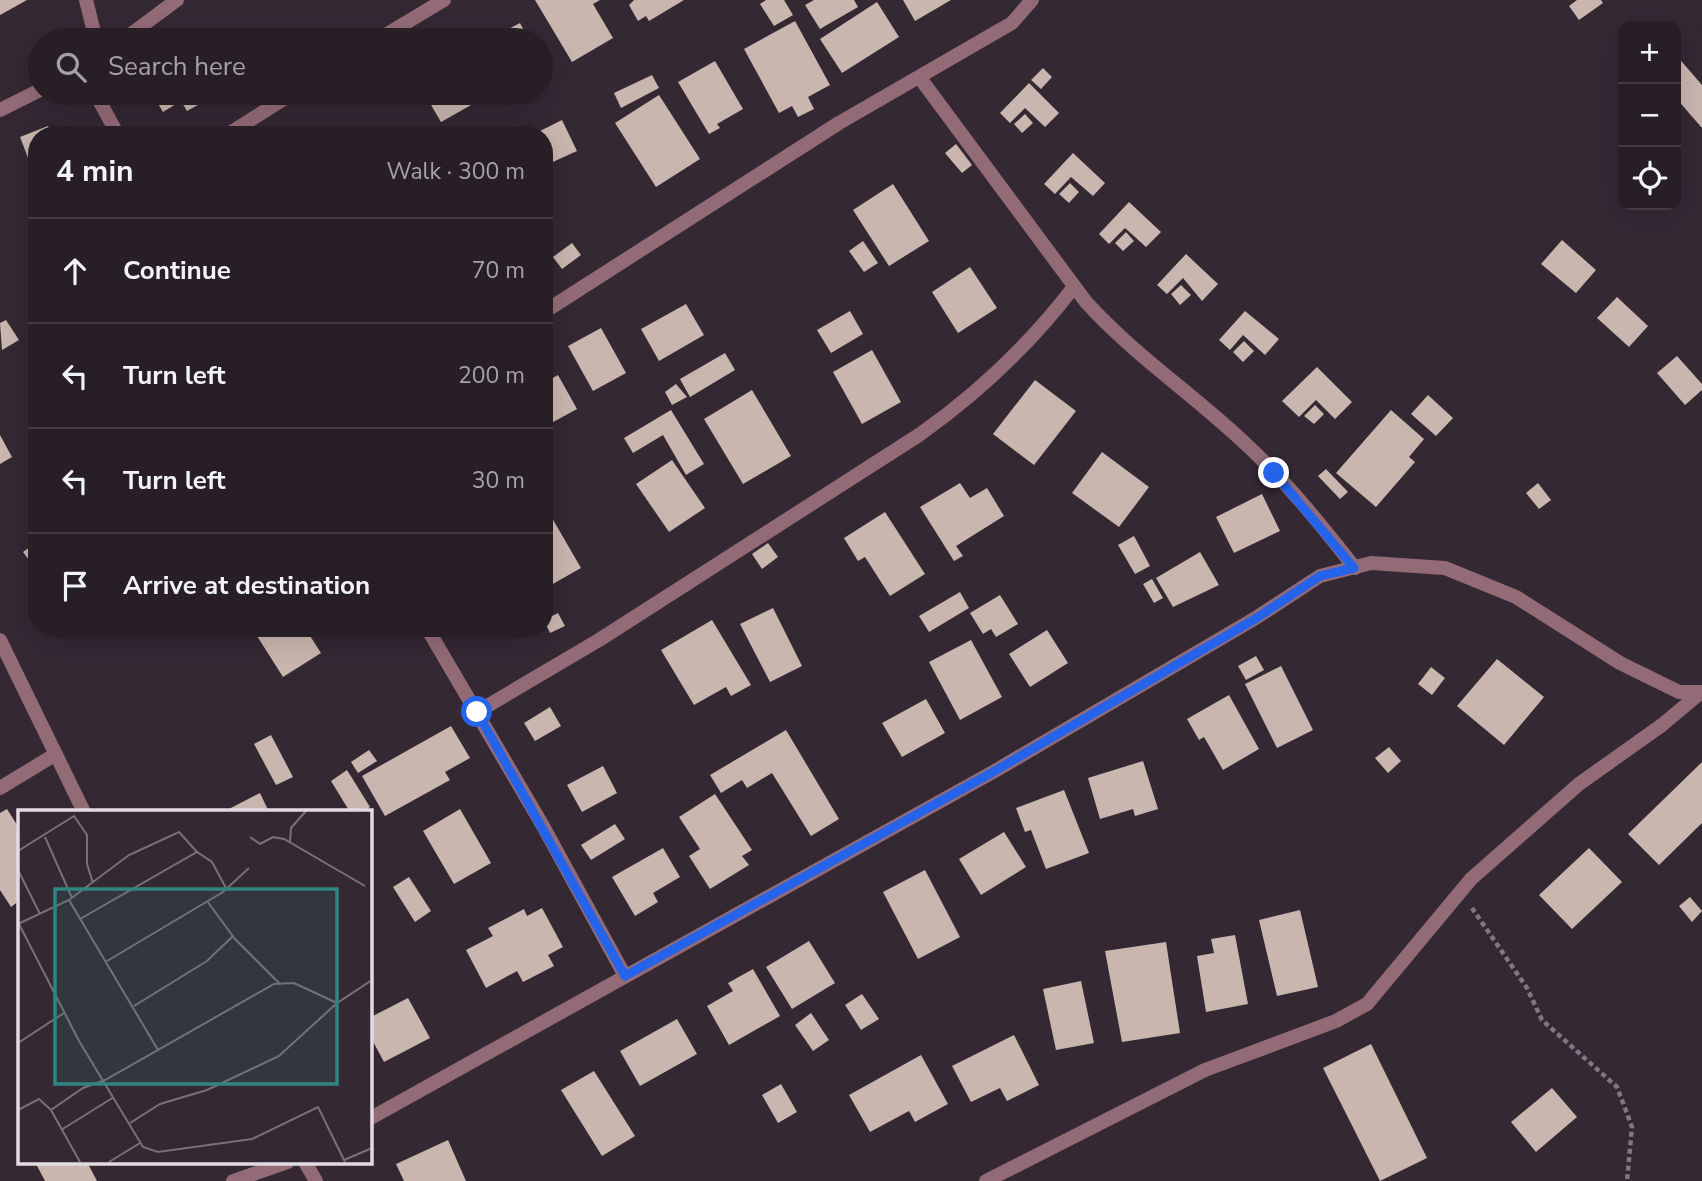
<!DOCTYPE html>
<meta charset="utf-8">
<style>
:root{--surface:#271e26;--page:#2f272e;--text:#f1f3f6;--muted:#a4a2a7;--line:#433c43}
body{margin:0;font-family:"Nunito Sans",sans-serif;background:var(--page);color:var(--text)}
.controls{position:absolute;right:21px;top:21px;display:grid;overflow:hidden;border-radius:14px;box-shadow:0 7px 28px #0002}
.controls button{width:63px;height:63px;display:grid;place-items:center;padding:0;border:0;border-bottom:2px solid var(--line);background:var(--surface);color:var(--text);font:35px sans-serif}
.stop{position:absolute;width:21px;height:21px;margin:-16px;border:5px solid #2563eb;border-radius:50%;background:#fff}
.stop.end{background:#2563eb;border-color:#fff;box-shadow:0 2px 7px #0008}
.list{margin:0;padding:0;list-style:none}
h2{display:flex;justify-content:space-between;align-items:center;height:91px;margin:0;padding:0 28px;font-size:30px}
h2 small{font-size:23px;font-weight:400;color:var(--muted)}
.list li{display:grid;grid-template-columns:46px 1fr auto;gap:21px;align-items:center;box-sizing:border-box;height:105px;padding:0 28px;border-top:2px solid var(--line)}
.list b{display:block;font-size:26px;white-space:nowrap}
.list em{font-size:23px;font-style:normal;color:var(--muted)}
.icon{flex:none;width:38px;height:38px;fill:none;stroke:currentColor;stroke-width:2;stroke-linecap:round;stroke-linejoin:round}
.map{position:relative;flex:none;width:1702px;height:1181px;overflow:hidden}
.search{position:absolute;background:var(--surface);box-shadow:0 7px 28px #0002;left:28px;top:28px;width:525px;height:77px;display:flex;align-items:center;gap:18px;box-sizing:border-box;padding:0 24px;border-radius:38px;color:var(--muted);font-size:26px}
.panel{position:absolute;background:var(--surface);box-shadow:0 7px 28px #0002;left:28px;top:126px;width:525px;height:511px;border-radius:28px}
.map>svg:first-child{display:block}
.building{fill:#c9b6ae}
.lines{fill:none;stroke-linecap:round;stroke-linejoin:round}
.path{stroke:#817780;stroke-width:4.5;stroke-dasharray:5 3.5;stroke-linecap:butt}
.minor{stroke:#936b76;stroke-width:14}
.route{stroke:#2563eb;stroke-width:9}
.inset-road{fill:none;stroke:#7a7079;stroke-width:2}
.view{fill:#2f857f;fill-opacity:0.15;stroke:#2f857f;stroke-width:3.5}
.inset-edge{fill:none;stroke:#e3dbe2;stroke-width:3.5}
</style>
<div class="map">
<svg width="1702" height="1181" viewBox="0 0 1702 1181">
<rect width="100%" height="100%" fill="#342833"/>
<path class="building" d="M0,0H27L0,15Z
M535,0H600L593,4L613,38L572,62Z
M634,0H684L649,21L646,16L638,21L629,5Z
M766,0H784L793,15L774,26L760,4Z
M814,0H854L858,7L820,29L805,5Z
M903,0H951L915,21Z
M1577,0H1601L1603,3L1579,20L1569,6Z
M877,2L899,37L842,73L820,39Z
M795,21L830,85L808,97L814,109L798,117L792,106L779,113L744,49Z
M520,23L529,40H487Z
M1676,55L1702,85V128L1676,98Z
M715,61L743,109L717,124L720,128L709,134L678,82Z
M1043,68L1052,77L1041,89L1031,80Z
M652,75L659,88L621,108L614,93Z
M1029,83L1059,113L1045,127L1025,108L1010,123L1000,113Z
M152,93H215L216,95L187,111L181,101L163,112Z
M424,93H476L480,100L441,122Z
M659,95L700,159L656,187L615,123Z
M1025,114L1033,123L1022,133L1014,124Z
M562,120L577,151L544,166V135H532Z
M48,126L52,135H37V181L20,137Z
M956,144L972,165L962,173L945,153Z
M1073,153L1105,183L1093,196L1071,177L1055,194L1044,184Z
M1070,183L1079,192L1069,203L1059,194Z
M893,184L929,241L889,266L853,210Z
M1129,202L1161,232L1146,247L1125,228L1109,244L1099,234Z
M1126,232L1134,241L1123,251L1115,243Z
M1562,240L1596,270L1576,293L1541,264Z
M863,241L878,263L864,272L849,251Z
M572,243L581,255L562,269L553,257Z
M1186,254L1218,284L1202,301L1183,278L1167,294L1157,285Z
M970,267L997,308L958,333L932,292Z
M1181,285L1191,295L1180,305L1171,294Z
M1617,297L1648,326L1629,347L1597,318Z
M686,304L704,335L659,361L641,329Z
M850,311L863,334L831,353L817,330Z
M1245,311L1279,339L1265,355L1243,335L1230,350L1219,340Z
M6,320L19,340L2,350L0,323Z
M601,328L626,373L593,391L568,346Z
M1244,341L1254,351L1243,362L1233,352Z
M872,350L901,402L862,424L833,372Z
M725,353L735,370L690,397L680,379Z
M1677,356L1702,384V390L1685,405L1657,373Z
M1317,367L1352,402L1335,419L1316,400L1299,417L1282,401Z
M558,375L577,409L544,427V383Z
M1035,380L1076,411L1034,465L993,434Z
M676,384L687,397L672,405L665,392Z
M752,390L791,456L743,484L704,419Z
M1428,395L1453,418L1436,436L1411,414Z
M1315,405L1324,414L1314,424L1304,416Z
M671,410L704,464L686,475L663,435L633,453L624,438Z
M1391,410L1424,439L1409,457L1415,462L1376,507L1336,473Z
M0,435L12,457L0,464Z
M1102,452L1149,487L1119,527L1072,493Z
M672,460L705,508L669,532L636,484Z
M1326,469L1348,492L1340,499L1318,476Z
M960,483L970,498L987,488L1004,516L956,546L963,556L954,561L920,507Z
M1538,483L1551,500L1539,509L1526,493Z
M1262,494L1280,531L1234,553L1216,517Z
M548,511L581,568L544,589V514Z
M885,512L925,574L890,596L865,557L858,561L844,538Z
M1134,536L1150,566L1135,574L1118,545Z
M37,542V571L23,552Z
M768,543L778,557L762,569L752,554Z
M1200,552L1219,585L1173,607L1156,578Z
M1152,579L1163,598L1154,603L1143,584Z
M960,592L969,608L929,632L919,616Z
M1000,595L1018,624L996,637L991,629L983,634L970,613Z
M773,608L802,666L770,682L740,624Z
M558,613L565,626L550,633L544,620Z
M712,620L751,685L731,696L726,687L694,705L661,650Z
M269,628H305L321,653L283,677L257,636Z
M1047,630L1068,663L1030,687L1009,654Z
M971,640L1002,697L960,720L929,662Z
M1256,656L1264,670L1246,680L1238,666Z
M1497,659L1544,697L1504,745L1457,706Z
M1281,666L1313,730L1277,748L1245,684Z
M1431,667L1445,678L1432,695L1418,684Z
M1229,695L1259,749L1223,770L1204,737L1199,740L1187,719Z
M926,699L945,733L902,757L882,723Z
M550,707L561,726L535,741L524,723Z
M451,726L470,758L445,772L450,780L385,816L362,776Z
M786,730L839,819L811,836L772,773L747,788L742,780L721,793L710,775Z
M271,735L293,777L276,785L254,744Z
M1389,747L1401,761L1388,773L1375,758Z
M369,750L377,761L358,773L351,762Z
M1143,761L1158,809L1135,816L1133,809L1100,819L1088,778Z
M1702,762V823L1659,865L1628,834Z
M603,766L617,793L582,812L567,785Z
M347,770L370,807L363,812H350L331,781Z
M1064,790L1089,853L1046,869L1031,830L1025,832L1016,808Z
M260,793L269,812H223Z
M715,794L752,850L742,856L749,865L710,889L689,856L700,849L679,817Z
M7,809L19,828V901L11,907L0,890V813Z
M460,809L491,863L454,884L423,831Z
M615,824L625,839L591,860L581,845Z
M1004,832L1026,867L981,895L959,859Z
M663,848L680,877L653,893L658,902L635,916L612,877Z
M1589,848L1622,882L1572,929L1539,895Z
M925,870L960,937L918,959L883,892Z
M409,877L431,911L415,922L393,887Z
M1690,897L1702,911L1692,922L1679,906Z
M542,908L563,947L548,955L554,966L523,982L517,971L486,988L466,950L493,936L488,928L524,909L527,916Z
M1300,910L1318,987L1277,996L1259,920Z
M1235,935L1248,1004L1206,1012L1197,956L1214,953L1211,939Z
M809,941L835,983L792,1009L766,967Z
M1166,942L1180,1033L1122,1042L1105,951Z
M753,969L780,1016L729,1045L707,1006L733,991L728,983Z
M1081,981L1094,1043L1056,1050L1043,989Z
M862,994L879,1019L861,1030L845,1005Z
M408,998L430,1038L384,1062L369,1034V1018Z
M811,1013L829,1040L813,1051L795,1025Z
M677,1019L697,1054L640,1086L620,1051Z
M1014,1035L1039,1085L1007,1101L1000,1088L971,1102L952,1066Z
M1371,1044L1427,1158L1380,1181L1323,1068Z
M921,1055L948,1104L915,1122L909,1111L870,1132L849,1095Z
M594,1071L635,1136L602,1156L561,1090Z
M781,1084L797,1112L778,1123L762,1095Z
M1552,1088L1577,1117L1536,1152L1511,1122Z
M448,1140L466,1181H404L396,1164Z
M35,1162H87L97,1181H45Z"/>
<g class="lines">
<path class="path" d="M1472,908L1527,988L1542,1020L1617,1087L1632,1127L1627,1181"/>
<path class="minor" d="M86,0L96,40
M123,40L177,0
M377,40L444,0
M920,78L1086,302C1135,356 1197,397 1249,447C1288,484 1322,526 1355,568
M95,93L118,135
M0,110L40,90
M227,135L293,93
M544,312L839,123L1012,23L1032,0
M427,628L543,826L625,976
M0,640L84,812
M477,712L599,640L919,435C977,394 1030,344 1073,288
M0,788L56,754
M369,1119L993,772L1254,619L1320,576L1371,563L1445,568L1516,597L1620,663L1679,692H1702
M305,1162L316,1181
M233,1181L288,1162
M986,1181L1205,1070L1336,1021L1367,1004L1471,879L1579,784L1662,725L1700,693"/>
</g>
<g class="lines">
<path class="route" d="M477,712L625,976L993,772L1255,619L1320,576L1354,568L1274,473"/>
</g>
<g transform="translate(18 810)">
<rect width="354" height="354" fill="#342833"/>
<path class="inset-road" d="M27,27L54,88M232,27L242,34L255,27L266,29L347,76M272,32L273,18L288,1M0,41L56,6L69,25V54L75,73M0,60L22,104M51,90L140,240M189,91L217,129L261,173M62,109L179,42L194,52L208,78M0,114L51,90L111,45L161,22L179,42M1,114L61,231L125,337L140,342L234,329L300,297L327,352M89,151L205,82L231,58M116,196L189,151L215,126M0,233L46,203M0,300L21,289L33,300M112,313L142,294L189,280L261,246L319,193M43,320L96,287M326,350L354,338M62,352L33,300L65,278L87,270L256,174L276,173L319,193L354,170M91,352L122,333"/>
<path class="view" d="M37,79H319V274H37Z"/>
<rect width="354" height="354" class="inset-edge"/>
</g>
</svg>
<div class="controls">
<button>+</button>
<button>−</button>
<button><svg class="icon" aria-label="locate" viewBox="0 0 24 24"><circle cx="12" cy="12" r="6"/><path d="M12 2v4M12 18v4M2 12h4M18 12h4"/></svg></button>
</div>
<div class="stop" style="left:477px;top:712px"></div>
<div class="stop end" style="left:1274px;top:473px"></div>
<div class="search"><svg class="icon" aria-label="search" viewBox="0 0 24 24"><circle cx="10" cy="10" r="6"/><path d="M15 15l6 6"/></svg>Search here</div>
<section class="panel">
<h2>4 min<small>Walk · 300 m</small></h2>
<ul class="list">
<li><svg class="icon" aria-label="ahead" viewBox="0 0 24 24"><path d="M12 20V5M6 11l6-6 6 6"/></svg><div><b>Continue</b></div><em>70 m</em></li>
<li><svg class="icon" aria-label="left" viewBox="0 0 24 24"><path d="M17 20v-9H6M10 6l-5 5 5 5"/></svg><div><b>Turn left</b></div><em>200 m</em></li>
<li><svg class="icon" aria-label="left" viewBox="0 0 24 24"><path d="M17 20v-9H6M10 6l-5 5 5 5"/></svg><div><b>Turn left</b></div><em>30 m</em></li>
<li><svg class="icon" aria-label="arrive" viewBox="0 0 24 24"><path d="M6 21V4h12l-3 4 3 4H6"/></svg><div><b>Arrive at destination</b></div></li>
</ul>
</section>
</div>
